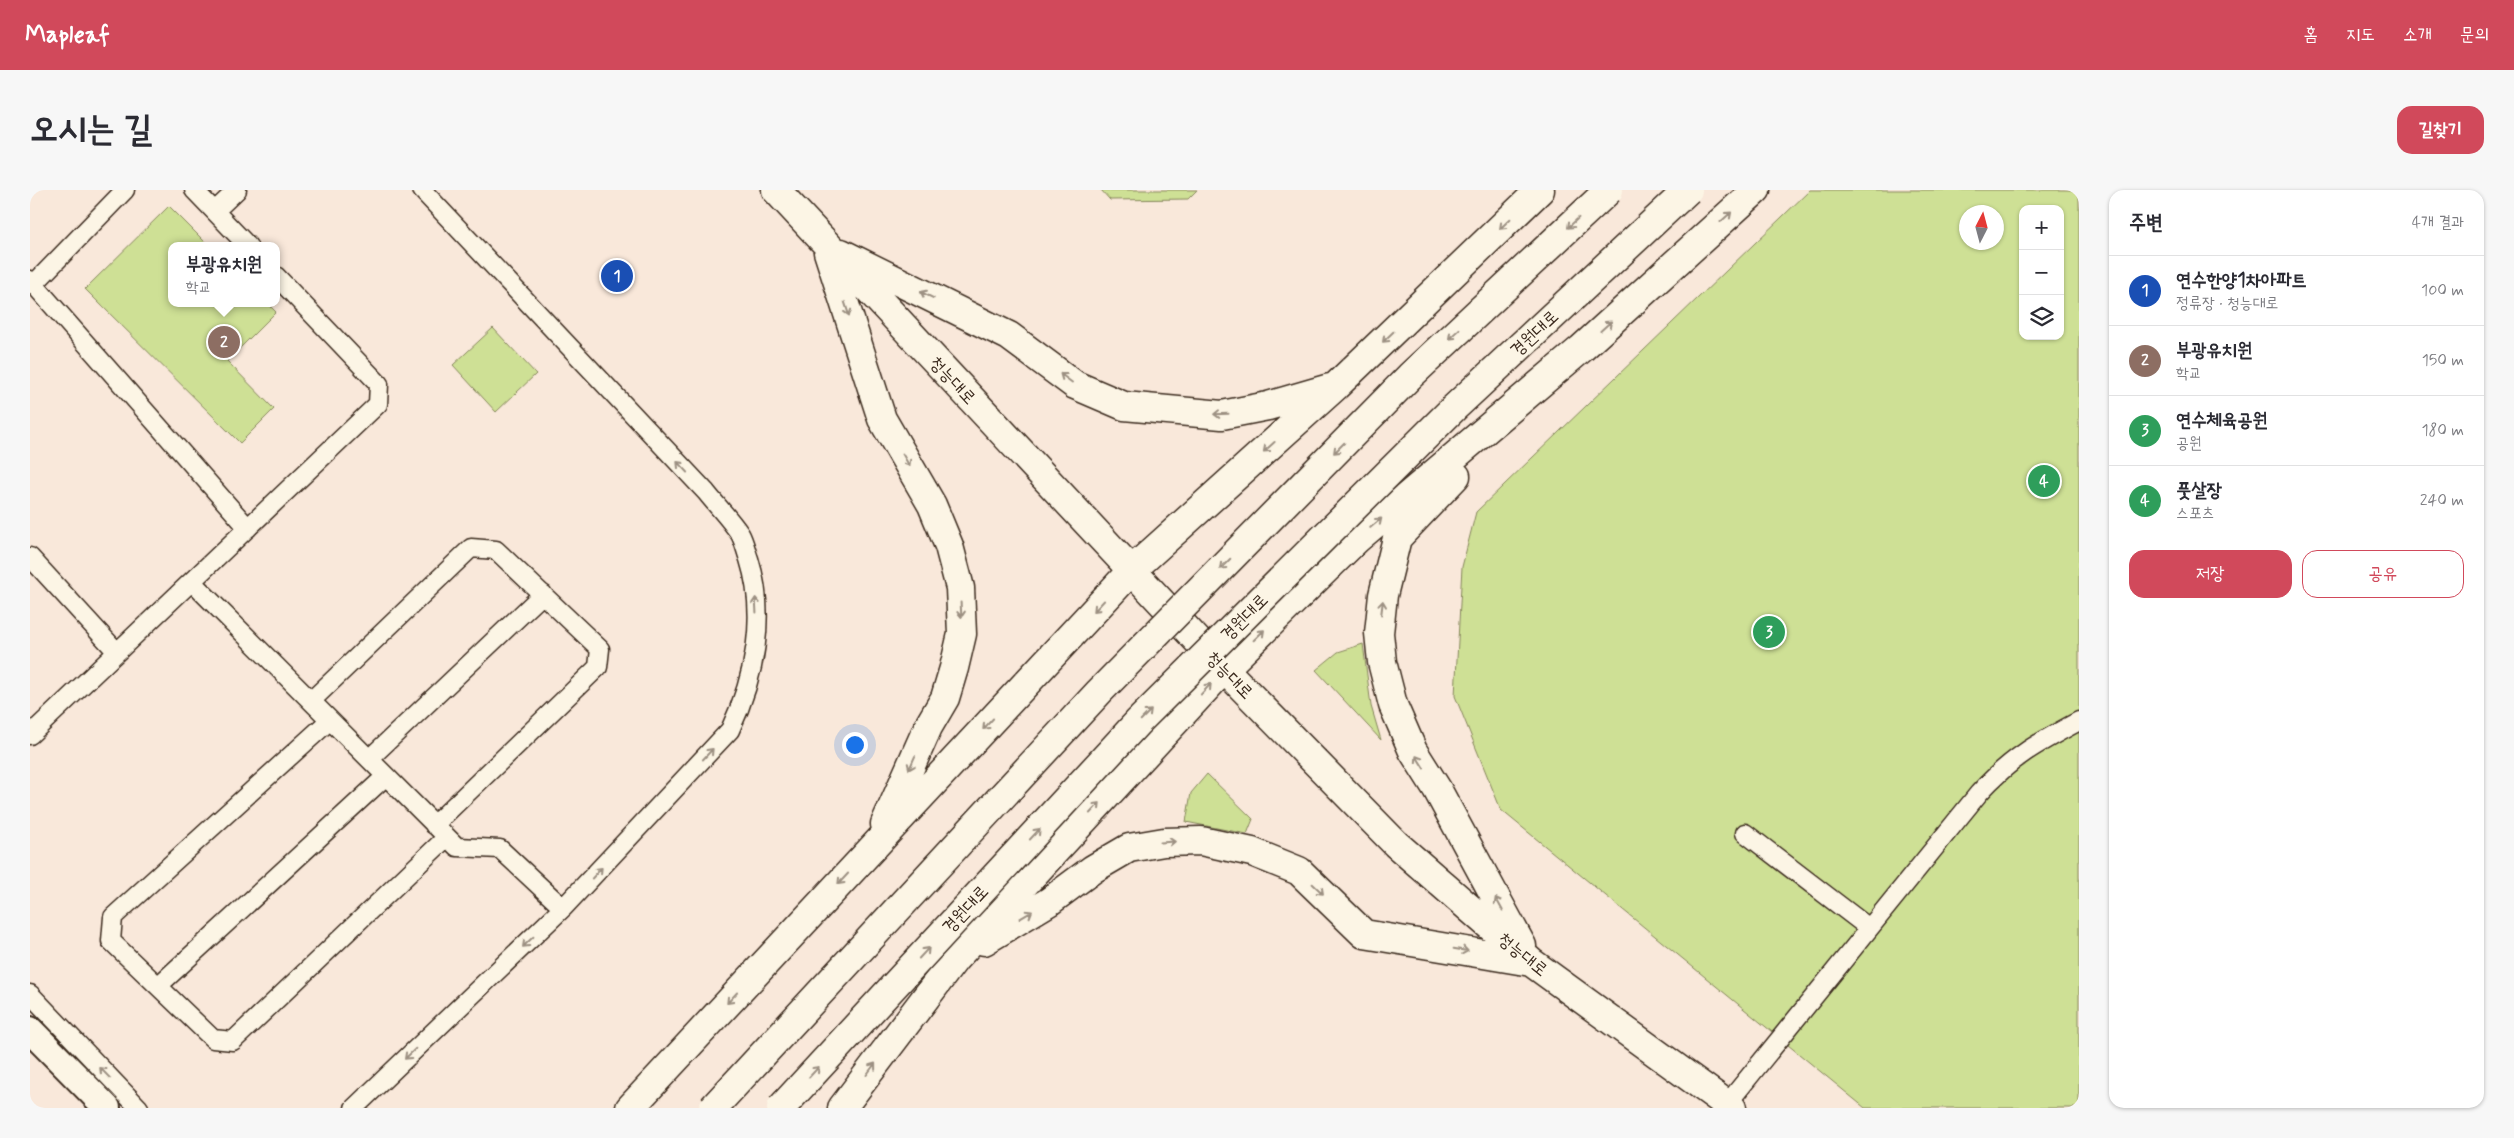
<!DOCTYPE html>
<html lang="ko">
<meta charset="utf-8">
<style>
:root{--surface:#fff;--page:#f7f7f7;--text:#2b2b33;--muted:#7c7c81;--line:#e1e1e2;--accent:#d1495b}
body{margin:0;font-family:Mynerve,"Poor Story",sans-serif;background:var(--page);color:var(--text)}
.controls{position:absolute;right:15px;top:15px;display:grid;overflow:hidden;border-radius:10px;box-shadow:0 1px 4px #0004}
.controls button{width:45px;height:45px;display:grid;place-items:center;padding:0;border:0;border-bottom:1px solid var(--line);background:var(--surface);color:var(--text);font:25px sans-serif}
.compass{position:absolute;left:1929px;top:15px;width:45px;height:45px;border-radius:50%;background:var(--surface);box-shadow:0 1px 4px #0004;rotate:6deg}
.you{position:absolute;left:824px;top:554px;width:18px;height:18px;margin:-12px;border:4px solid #fff;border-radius:50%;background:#1a73e8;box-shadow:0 0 0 8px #1a73e833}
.badge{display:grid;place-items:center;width:32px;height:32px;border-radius:50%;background:var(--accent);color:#fff;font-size:16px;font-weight:700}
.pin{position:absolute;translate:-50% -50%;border:2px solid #fff;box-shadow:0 1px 5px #0006}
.popup{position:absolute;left:138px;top:52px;width:112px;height:65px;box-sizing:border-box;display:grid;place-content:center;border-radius:10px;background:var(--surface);filter:drop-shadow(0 1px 4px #0005);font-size:16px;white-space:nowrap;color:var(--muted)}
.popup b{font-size:19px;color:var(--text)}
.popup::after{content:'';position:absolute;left:50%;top:100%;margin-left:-10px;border:10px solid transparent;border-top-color:var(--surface)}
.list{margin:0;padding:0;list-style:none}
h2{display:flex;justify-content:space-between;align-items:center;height:65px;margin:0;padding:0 20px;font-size:21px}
h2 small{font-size:16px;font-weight:400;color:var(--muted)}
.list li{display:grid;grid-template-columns:32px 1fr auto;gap:15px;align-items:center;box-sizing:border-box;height:70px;padding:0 20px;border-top:1px solid var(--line)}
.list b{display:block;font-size:19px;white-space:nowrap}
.list p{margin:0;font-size:16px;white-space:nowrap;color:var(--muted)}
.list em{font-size:16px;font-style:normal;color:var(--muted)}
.actions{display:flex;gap:10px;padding:15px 20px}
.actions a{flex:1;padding:11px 0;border:1px solid var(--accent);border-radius:15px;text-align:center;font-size:18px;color:var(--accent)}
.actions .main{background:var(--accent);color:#fff}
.icon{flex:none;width:28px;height:28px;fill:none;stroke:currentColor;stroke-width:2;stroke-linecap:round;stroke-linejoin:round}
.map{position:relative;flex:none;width:2049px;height:918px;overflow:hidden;border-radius:15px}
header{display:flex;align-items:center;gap:30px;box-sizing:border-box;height:70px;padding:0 25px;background:var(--accent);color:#fff}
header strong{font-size:24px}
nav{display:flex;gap:28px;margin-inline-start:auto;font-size:18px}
.intro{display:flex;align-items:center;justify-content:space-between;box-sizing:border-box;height:120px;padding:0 30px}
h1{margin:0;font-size:35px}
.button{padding:12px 22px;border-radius:15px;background:var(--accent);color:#fff;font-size:18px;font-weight:700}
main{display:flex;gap:30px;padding:0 30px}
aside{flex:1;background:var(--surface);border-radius:15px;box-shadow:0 1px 4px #0004}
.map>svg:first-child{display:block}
.green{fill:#cee095;stroke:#84855a;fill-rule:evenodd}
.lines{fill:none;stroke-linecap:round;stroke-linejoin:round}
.service-casing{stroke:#3b2a1e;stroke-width:21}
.pedestrian-casing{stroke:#3b2a1e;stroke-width:30}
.secondary-casing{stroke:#3b2a1e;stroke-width:31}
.service{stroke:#fcf5e5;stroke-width:18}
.pedestrian{stroke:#fcf5e5;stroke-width:26}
.secondary{stroke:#fcf5e5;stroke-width:28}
.secondary-bridge-casing{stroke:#3b2a1e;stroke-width:31;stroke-linecap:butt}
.secondary-bridge{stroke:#fcf5e5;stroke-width:28}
.oneway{stroke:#9c9082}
.labels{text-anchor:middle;stroke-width:5;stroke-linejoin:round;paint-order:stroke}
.street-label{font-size:18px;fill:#3b2a1e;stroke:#fcf5e5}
</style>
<header>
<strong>Mapleaf</strong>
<nav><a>홈</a><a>지도</a><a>소개</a><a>문의</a></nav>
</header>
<div class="intro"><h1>오시는 길</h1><a class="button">길찾기</a></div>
<main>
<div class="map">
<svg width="2049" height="918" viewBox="0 0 2049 918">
<rect width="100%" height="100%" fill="#f9e8da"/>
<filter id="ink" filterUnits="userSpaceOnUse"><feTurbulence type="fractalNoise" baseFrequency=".02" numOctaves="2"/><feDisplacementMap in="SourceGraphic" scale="10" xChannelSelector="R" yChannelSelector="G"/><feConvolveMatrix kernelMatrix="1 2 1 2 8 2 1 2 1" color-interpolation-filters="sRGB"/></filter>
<g filter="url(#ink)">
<path class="green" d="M1071,0H1167L1158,9L1080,10Z
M1780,0H2049V918H1835L1471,620L1425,506L1432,377L1446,322ZM1993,19H2030V146H1993ZM1936,22H1966V52H1936Z
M139,16L179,56H142V113H237L246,122L197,171L244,219L210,253L55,99Z
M463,138L506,184L466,222L423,175Z
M1333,454L1341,516L1351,550L1286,480L1308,462Z
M1177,584L1223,629L1217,644L1156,632L1161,603Z"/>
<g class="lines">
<g class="service-casing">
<path id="service" d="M164,0L218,56
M185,21L207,0
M0,90L218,338
M4,94L95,0
M0,367L87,462
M162,392L427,657L470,659L533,718
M281,511L441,358L466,360L570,459L568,477L404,635
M300,530L83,727L81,751L183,849L203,851L417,647
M0,545L348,214L349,194L246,86
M339,569L513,404
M1715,643L1839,738
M128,796L356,586
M0,804L109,918
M1697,914L1949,603C1982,567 2006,554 2049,531
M324,918L533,718L700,540C725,487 737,426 719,369C716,361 714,351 710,344C700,329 687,316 676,302L392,0"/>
</g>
<g class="pedestrian-casing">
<path id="pedestrian" d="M0,840L77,918"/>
</g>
<g class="secondary-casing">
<path id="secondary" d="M746,0L1194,479L1366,654L1501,772L1702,918
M798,62L852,229L902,315L919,356L930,398L932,444L924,478L915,508L898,537L855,634
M811,63L979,146L1045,195L1094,216L1192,225L1238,216L1300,198
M1426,286L1367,348L1353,405L1349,443L1352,472L1363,515L1383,561L1407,599L1492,756
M954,751L1020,711L1063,679L1099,658L1134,652L1171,651L1222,662L1269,681L1334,744L1501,772
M600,918L1102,380L1306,196L1510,0
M812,918L925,769L1194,479L1327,349L1551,159L1726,0"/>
</g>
<use href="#service" class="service"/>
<use href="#pedestrian" class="pedestrian"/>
<use href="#secondary" class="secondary"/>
<g class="secondary-bridge-casing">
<path id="secondary-bridge" d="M683,918L1069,502L1380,186L1579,0
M751,918L1108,532L1424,218L1658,0"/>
</g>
<use href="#secondary-bridge" class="secondary-bridge"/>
</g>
<defs><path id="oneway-shaft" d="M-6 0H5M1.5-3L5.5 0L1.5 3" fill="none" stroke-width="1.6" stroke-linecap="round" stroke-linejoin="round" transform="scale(1.25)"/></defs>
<g class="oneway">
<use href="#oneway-shaft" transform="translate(1696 27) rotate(-42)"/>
<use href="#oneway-shaft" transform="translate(1543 33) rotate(137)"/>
<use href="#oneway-shaft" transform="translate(1475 34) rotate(136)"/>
<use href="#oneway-shaft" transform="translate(897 105) rotate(-154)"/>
<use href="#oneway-shaft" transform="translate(817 119) rotate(72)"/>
<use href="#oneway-shaft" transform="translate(1576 136) rotate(-42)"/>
<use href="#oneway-shaft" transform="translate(1424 144) rotate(137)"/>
<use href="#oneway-shaft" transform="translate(1358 147) rotate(136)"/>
<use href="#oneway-shaft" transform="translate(1036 188) rotate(-143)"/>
<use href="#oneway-shaft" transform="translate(1191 224) rotate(178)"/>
<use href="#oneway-shaft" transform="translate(1239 257) rotate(138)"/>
<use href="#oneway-shaft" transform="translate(1309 258) rotate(135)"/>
<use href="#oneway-shaft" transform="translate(876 270) rotate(60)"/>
<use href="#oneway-shaft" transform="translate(652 277) rotate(-133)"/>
<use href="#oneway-shaft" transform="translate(1346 333) rotate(-40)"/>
<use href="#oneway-shaft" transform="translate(1195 374) rotate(135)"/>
<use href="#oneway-shaft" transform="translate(726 415) rotate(-93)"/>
<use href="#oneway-shaft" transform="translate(1069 416) rotate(133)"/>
<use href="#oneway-shaft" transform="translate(1352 418) rotate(-83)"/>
<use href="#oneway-shaft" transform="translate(931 420) rotate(87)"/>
<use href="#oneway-shaft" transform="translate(1229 445) rotate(-44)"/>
<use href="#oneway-shaft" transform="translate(1176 499) rotate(-47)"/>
<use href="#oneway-shaft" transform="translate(1116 525) rotate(-45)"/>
<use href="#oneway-shaft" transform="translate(958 534) rotate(133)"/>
<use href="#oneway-shaft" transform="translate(678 564) rotate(-47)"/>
<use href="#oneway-shaft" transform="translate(1390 572) rotate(-122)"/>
<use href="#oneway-shaft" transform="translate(882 573) rotate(114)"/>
<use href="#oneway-shaft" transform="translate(1065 618) rotate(-47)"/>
<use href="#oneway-shaft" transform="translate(1005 644) rotate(-47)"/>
<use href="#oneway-shaft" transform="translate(1138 652) rotate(-4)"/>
<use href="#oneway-shaft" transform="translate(567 683) rotate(-47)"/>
<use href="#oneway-shaft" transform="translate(813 689) rotate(133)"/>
<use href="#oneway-shaft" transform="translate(1288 699) rotate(44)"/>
<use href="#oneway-shaft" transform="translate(1469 714) rotate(-119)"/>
<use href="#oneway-shaft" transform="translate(996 725) rotate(-31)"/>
<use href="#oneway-shaft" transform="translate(498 752) rotate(136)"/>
<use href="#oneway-shaft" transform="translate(1431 760) rotate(10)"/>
<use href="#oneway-shaft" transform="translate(894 763) rotate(-47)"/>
<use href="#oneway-shaft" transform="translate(702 808) rotate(133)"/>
<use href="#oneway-shaft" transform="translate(380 864) rotate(136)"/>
<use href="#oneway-shaft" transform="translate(841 879) rotate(-53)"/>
<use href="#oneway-shaft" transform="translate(784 882) rotate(-47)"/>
<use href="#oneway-shaft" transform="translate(75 883) rotate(-134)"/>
</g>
</g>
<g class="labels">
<g class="street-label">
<text transform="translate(1504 143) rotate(-43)" y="6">경원대로</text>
<text transform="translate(923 190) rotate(47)" y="6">청능대로</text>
<text transform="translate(1214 427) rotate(-45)" y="6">경원대로</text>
<text transform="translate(1200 485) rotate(46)" y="6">청능대로</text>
<text transform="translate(935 719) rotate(-47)" y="6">경원대로</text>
<text transform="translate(1493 764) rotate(39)" y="6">청능대로</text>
</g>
</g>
</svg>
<div class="controls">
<button>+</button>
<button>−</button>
<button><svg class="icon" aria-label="layers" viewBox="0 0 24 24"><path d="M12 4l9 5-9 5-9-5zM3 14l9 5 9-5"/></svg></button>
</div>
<svg class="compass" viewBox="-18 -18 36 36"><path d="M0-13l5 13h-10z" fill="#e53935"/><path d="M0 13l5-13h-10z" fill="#7c7c81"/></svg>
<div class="you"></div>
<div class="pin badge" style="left:587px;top:86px;background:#1a4fb4">1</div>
<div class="pin badge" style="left:194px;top:152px;background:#8d6e63">2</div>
<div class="popup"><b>부광유치원</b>학교</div>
<div class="pin badge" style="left:1739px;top:442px;background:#2e9e5b">3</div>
<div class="pin badge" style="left:2014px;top:291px;background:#2e9e5b">4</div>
</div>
<aside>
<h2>주변<small>4개 결과</small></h2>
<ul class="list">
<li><span class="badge" style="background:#1a4fb4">1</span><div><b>연수한양1차아파트</b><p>정류장 · 청능대로</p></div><em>100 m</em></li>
<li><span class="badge" style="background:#8d6e63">2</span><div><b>부광유치원</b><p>학교</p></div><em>150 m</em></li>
<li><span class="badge" style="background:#2e9e5b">3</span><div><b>연수체육공원</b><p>공원</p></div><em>180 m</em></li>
<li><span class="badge" style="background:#2e9e5b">4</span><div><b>풋살장</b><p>스포츠</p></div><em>240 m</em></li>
</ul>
<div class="actions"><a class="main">저장</a><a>공유</a></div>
</aside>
</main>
